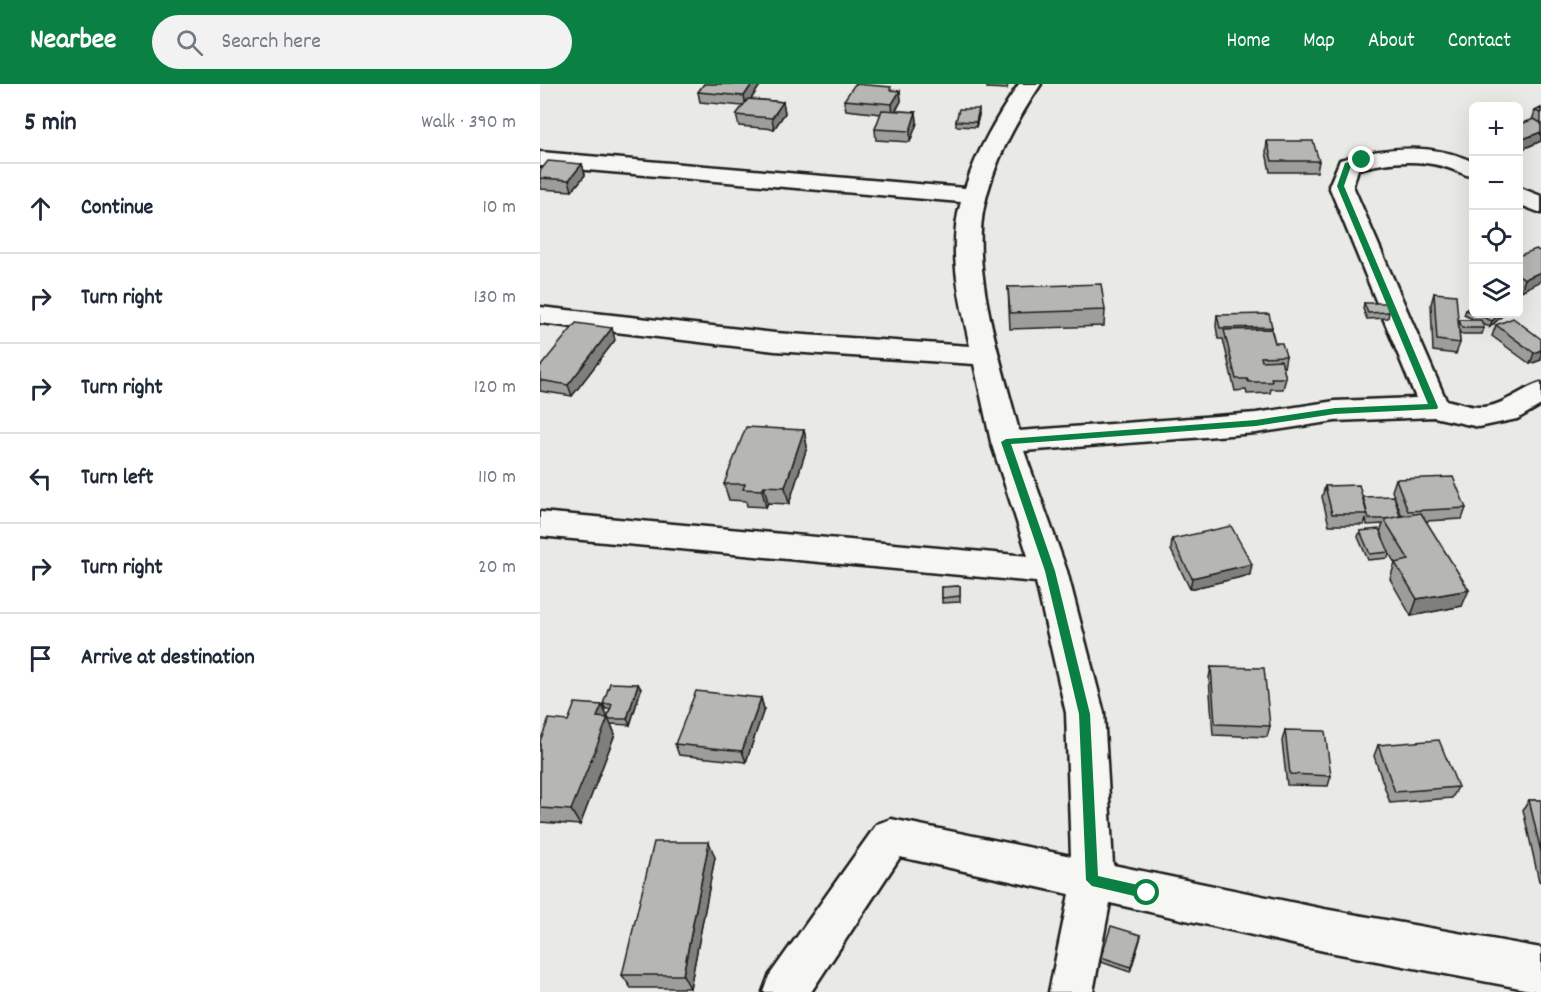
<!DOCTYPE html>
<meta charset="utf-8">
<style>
:root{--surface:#fff;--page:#f2f2f3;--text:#1f2937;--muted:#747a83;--line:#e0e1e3;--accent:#0b8043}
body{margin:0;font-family:Dekko,sans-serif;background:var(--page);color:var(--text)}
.controls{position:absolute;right:18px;top:18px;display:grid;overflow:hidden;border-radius:9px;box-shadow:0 6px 24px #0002}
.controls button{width:54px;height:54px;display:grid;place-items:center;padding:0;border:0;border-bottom:2px solid var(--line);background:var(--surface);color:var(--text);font:30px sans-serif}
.stop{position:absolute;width:18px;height:18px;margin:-14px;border:4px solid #0b8043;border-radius:50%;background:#fff}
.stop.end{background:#0b8043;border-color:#fff;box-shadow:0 2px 6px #0008}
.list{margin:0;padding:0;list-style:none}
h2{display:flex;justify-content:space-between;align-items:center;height:78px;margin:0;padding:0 24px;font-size:26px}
h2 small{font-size:20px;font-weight:400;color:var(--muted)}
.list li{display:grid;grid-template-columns:39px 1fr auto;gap:18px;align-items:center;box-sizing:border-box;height:90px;padding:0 24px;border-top:2px solid var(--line)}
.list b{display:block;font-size:22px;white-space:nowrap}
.list em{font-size:20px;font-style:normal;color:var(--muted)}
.icon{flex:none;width:33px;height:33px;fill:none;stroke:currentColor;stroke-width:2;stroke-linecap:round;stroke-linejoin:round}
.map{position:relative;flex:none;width:1001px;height:908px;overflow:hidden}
header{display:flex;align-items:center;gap:36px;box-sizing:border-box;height:84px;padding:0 30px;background:var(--accent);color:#fff}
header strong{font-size:28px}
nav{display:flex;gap:33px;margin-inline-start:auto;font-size:21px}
.search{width:420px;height:54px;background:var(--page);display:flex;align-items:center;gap:15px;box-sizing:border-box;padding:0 21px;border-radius:33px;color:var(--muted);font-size:22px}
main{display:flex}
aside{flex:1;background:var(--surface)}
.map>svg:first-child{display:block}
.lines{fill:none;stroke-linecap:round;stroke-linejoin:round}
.minor-casing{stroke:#1c1c1c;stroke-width:5}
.minor{fill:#f6f6f2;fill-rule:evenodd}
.wall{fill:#9d9d9a;stroke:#1c1c1c;stroke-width:1.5}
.shaded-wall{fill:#7f7f7d;stroke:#1c1c1c;stroke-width:1.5}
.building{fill:#b6b6b3;stroke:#1c1c1c;stroke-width:1.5}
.route{fill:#0b8043}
</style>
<header>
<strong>Nearbee</strong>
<div class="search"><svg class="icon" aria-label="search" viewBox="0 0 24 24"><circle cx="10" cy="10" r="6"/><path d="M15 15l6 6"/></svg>Search here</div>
<nav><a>Home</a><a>Map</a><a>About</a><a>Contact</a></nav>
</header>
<main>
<aside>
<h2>5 min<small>Walk · 390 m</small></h2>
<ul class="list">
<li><svg class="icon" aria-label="ahead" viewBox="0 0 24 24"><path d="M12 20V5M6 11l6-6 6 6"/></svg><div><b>Continue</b></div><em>10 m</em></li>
<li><svg class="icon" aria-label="right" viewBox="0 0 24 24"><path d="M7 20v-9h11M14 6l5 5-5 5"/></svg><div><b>Turn right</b></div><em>130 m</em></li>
<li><svg class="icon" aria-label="right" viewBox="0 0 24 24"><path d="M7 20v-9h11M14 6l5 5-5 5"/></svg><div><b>Turn right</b></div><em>120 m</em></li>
<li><svg class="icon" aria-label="left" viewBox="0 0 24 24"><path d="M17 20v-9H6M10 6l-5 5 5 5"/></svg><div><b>Turn left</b></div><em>110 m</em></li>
<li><svg class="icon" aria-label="right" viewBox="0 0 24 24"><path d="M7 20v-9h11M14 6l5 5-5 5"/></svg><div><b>Turn right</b></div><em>20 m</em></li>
<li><svg class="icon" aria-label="arrive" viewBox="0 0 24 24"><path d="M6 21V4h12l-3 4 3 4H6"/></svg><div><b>Arrive at destination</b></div></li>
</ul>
</aside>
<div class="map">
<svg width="1001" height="908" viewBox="0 0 1001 908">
<rect width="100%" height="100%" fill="#e9e9e5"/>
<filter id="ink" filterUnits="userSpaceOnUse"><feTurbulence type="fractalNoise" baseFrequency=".0167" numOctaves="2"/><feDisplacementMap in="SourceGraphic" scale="12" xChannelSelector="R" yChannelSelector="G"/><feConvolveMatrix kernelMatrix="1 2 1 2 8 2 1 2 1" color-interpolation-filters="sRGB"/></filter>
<g filter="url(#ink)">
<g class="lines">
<g class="minor-casing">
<path id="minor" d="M479,0H501C475,39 454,77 444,123C430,188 463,283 479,347L716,329L795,317L876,314L789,102L800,76C844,63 891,58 933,78V93C922,90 913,85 902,82C875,75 845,78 818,85L813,102L906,316C916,318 928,323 939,323C961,324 980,305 1001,299V321L977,335L939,343L894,333L795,337L716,349L484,367L527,487L564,629L573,781L784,825L1001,864V908L784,867L570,819L553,908H509L529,810L360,773L271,908H223L229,892L337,740L351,735L531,772L526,629L496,498L0,452V428L488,472L451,358L434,280L235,267L0,239V223L235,249L430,262C420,217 407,164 421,118L0,82V68L425,104C437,66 457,33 479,0Z
M978,103L1001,112V129L978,120Z"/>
</g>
<use href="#minor" class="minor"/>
</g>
<path class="wall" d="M164,0H221L211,15L243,18L245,29L234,45L199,42L196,31L203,22L160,18L158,8Z
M447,0H468L467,5L447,4Z
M360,7L361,17L356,27L376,28L377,39L370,58L336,56L335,45L341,30L306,26L304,16Z
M1001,24V57L978,67V41L992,36L995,27Z
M439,31L436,43L416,42V37Z
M727,57L779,77L777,88H730L726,68Z
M42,80L45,91L32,107L0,105V87Z
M1001,168V197L981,207L978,205V172Z
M468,203L565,226L564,242L470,245Z
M894,209L919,239V236H935L924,231L926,226L933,219V230H963L962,232L950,243L942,240L944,244L942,250H921L919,247L920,259L916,270L893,267L891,220Z
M824,219L849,228L848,234L827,235L823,225Z
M677,231L732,243V247L735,259L746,272L744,284H743L746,294L743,305H731L730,309L707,310L706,306L695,307L683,255H678L676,242Z
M956,241L1001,255V276L990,280L952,252Z
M75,256L32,312L0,307V296Z
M264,346L267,363L249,420L228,419L226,423L207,422L206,417L189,416L184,400Z
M856,395L926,424L922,435L886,437L922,522L871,532L850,495L855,479L849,469L848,474L828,476L818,453L820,447L840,449L843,440L827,441L826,434L824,441H789L782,413L785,402L822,413L860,432H862L852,407Z
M632,455L710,491L650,505L631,466Z
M420,502V518L402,519V503Z
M671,583L730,642L727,653L673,651L669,594Z
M98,600L101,605L90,641L71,640L75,650L40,741L0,738V657L28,637L62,621L68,634L70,625H66L63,620Z
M221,614L224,625L206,678L139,671L135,660Z
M745,646L791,692L788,702L747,701L742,657Z
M838,661L918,703L912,714L850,719L834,672Z
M989,716H1001V798L999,797L983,726Z
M175,773L150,904H91L82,891Z
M601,851L590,888L561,878V873Z"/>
<path class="shaded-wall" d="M212,0H221L206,22L204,12Z
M360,7L361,17L353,31L352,20Z
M243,18L245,29L234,45L232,34Z
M439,25V31L436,43V38Z
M376,28L377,39L370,58V47Z
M1001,48V57L978,67V57Z
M42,80L45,91L32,107L29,96Z
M1001,188V197L981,207L985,195Z
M960,230H963L962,232L950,243L952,237Z
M72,244L75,256L32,312L28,301Z
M1001,266V276L990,280L994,269Z
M264,346L267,363L249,420L245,403Z
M224,402L228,419L226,423L222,406Z
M712,480L710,491L650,505L652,494Z
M929,506L922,522L871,532L877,515Z
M98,600L101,605L90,641L87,635Z
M221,614L224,625L206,678L202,667Z
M62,621L75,650L40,741L31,726L57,633Z
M169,758L175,773L150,904L143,891Z
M601,851L600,856L590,888L591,883Z"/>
<path class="building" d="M164,0H212L204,12L158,8Z
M315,0L351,3L350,6L360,7L352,20L304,16Z
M208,15L243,18L232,34L196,31Z
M1001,24V29L995,27Z
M419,25H439L436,38L416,37Z
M342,26L376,28L370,47L335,45Z
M994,35L1001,39V48L978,57V41Z
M727,57H773L779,77H732Z
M8,77L42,80L29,96L0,94V87Z
M996,165L1001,168V188L985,195L978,191V172Z
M561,200L565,226L470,229L468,203Z
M894,209L916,211L920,259L897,256Z
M824,219H846L849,228L828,229Z
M933,219V229L926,226Z
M729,230L732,243L680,244L677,231Z
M935,230H960L952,237Z
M973,234L1001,255V266L994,269L956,241Z
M919,236H941L944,244H922Z
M36,239L72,244L28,301L0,296V283Z
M731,245L735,259H742L746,272L721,273L722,277L741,276L746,294H731L732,298H709L707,295H696L684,246Z
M206,343L264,346L245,403L224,402L222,406L203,405L205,400H184Z
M913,393L926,424L868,427L856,395Z
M819,401L827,430H792L785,402Z
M854,412L860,432L847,435H829L823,413Z
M881,429L929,506L877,515L855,479L869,476L844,435Z
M691,442L712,480L652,494L632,455Z
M839,445L849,468L830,470L820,447Z
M420,502V512L402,514V503Z
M671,583L724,584L730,642L675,640Z
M70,599L98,600L87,635H67L72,620H63Z
M156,607L221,614L202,667L135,660Z
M35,619L62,621L57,633L68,634L31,726L0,724V657L9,635L28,637Z
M745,646L785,647L791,692L750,690Z
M899,656L918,703L855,708L838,661Z
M989,716H1001V768Z
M114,758H169L143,891H82Z
M571,842L601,851L591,883L561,873Z"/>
</g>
<path class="route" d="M822,74L824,78L811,82L804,102L898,323L897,325L795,330L716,342L471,360L515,487L550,630L558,792L607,803L613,809L607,815L552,802L546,796L539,630L505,487L461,358L466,355L716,336L795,324L888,320L797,102L805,79Z"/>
</svg>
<div class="controls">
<button>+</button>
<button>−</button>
<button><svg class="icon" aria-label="locate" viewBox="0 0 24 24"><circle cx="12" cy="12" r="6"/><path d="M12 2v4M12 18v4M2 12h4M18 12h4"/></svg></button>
<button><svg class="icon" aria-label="layers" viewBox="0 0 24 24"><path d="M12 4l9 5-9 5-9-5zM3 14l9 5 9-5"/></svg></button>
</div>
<div class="stop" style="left:607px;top:809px"></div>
<div class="stop end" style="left:822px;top:76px"></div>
</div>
</main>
